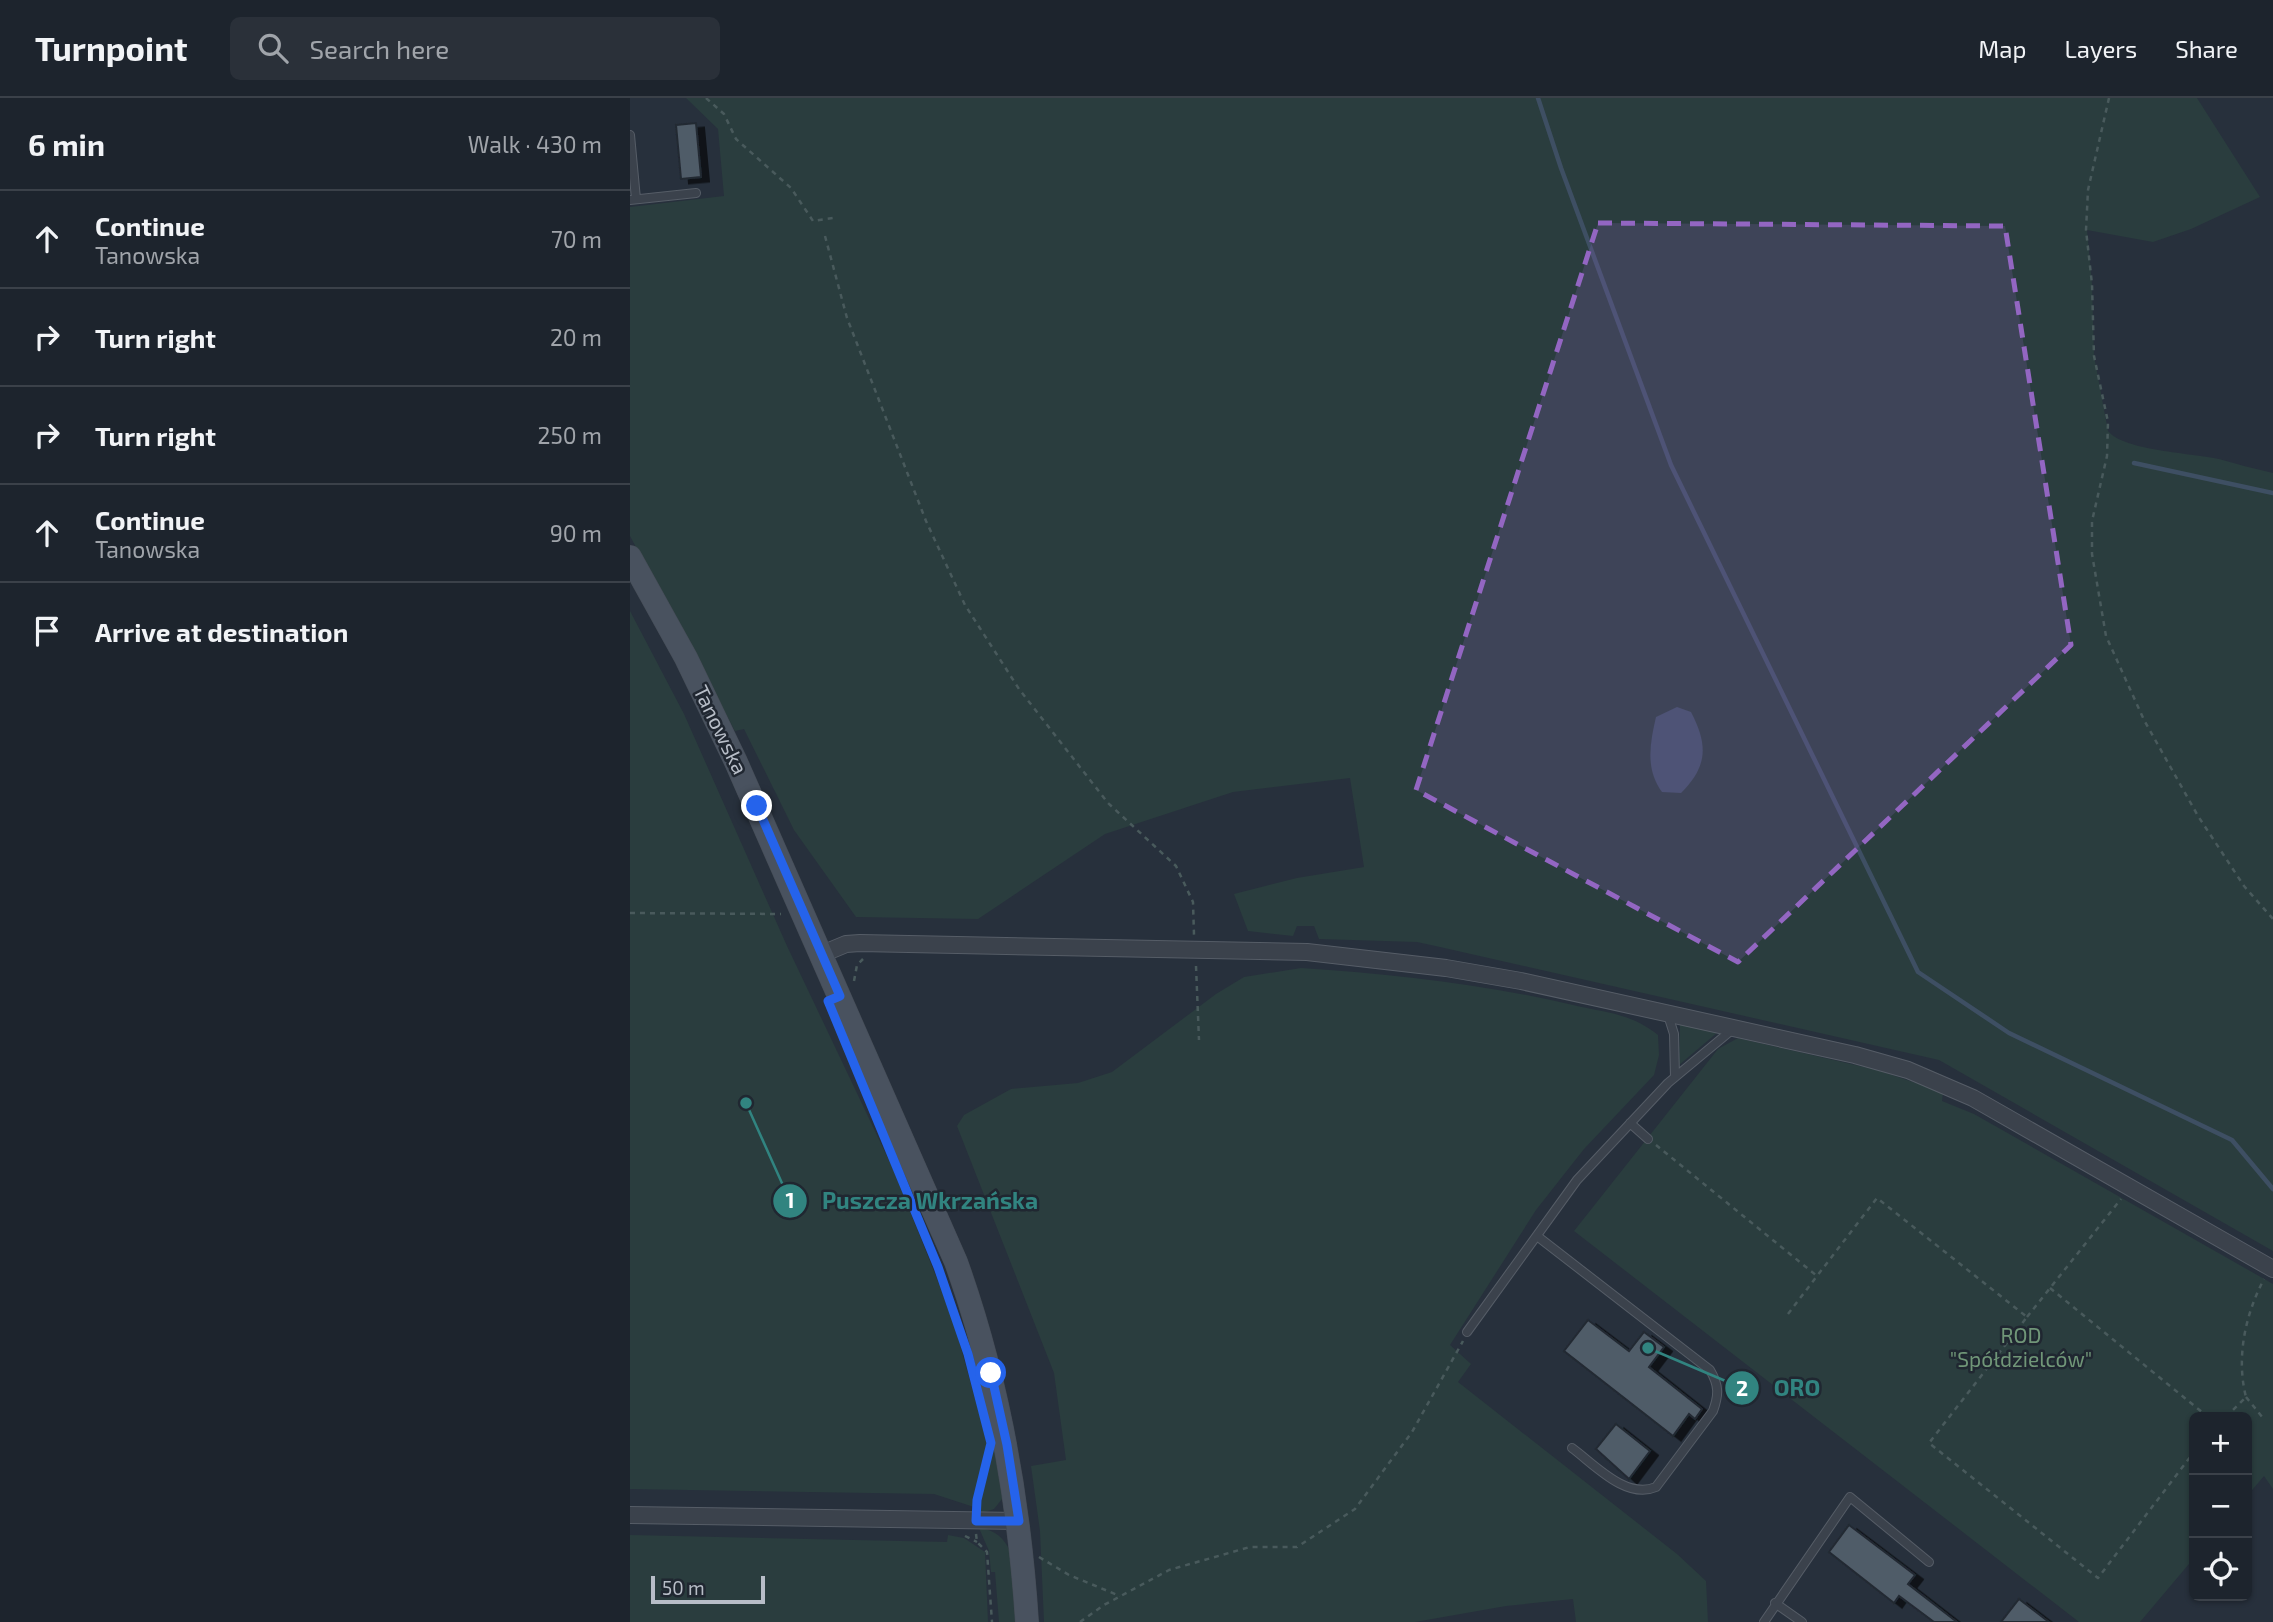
<!DOCTYPE html>
<meta charset="utf-8">
<style>
:root{--surface:#1d242d;--page:#2a3039;--text:#f1f3f6;--muted:#a0a4aa;--line:#3b4149}
body{margin:0;font-family:"Exo 2",sans-serif;background:var(--page);color:var(--text)}
.controls{position:absolute;right:21px;bottom:21px;display:grid;overflow:hidden;border-radius:10px;box-shadow:0 2px 5px #0004}
.controls button{width:63px;height:63px;display:grid;place-items:center;padding:0;border:0;border-bottom:2px solid var(--line);background:var(--surface);color:var(--text);font:35px sans-serif}
.scale{position:absolute;left:21px;bottom:18px;width:114px;box-sizing:border-box;padding-left:7px;border:4px solid #b7bdc7;border-top:0;font-size:19px;line-height:24px;white-space:nowrap;color:#b7bdc7;-webkit-text-stroke:5px #202731;paint-order:stroke}
.stop{position:absolute;width:21px;height:21px;margin:-16px;border:5px solid #2563eb;border-radius:50%;background:#fff}
.stop.end{background:#2563eb;border-color:#fff;box-shadow:0 2px 7px #0008}
.list{margin:0;padding:0;list-style:none}
h2{display:flex;justify-content:space-between;align-items:center;height:91px;margin:0;padding:0 28px;font-size:30px}
h2 small{font-size:23px;font-weight:400;color:var(--muted)}
.list li{display:grid;grid-template-columns:46px 1fr auto;gap:21px;align-items:center;box-sizing:border-box;height:98px;padding:0 28px;border-top:2px solid var(--line)}
.list b{display:block;font-size:26px;white-space:nowrap}
.list p{margin:0;font-size:23px;white-space:nowrap;color:var(--muted)}
.list em{font-size:23px;font-style:normal;color:var(--muted)}
.icon{flex:none;width:38px;height:38px;fill:none;stroke:currentColor;stroke-width:2;stroke-linecap:round;stroke-linejoin:round}
.map{position:relative;flex:none;width:1643px;height:1524px;overflow:hidden}
header{display:flex;align-items:center;gap:42px;box-sizing:border-box;height:98px;padding:0 35px;background:var(--surface);border-bottom:2px solid var(--line)}
header strong{font-size:33px}
nav{display:flex;gap:38px;margin-inline-start:auto;font-size:24px}
.search{width:490px;height:63px;background:var(--page);display:flex;align-items:center;gap:18px;box-sizing:border-box;padding:0 24px;border-radius:10px;color:var(--muted);font-size:26px}
main{display:flex}
aside{flex:1;background:var(--surface)}
.map>svg:first-child{display:block}
.green{fill:#2a3d3e}
.water{fill:#3e4f63}
.lines{fill:none;stroke-linecap:round;stroke-linejoin:round}
.stream{stroke:#3e4f63;stroke-width:4.5}
.building{fill:#505b67;stroke:#222933;stroke-width:2;filter:url(#shadow)}
.service-casing{stroke:#565d67;stroke-width:10}
.minor-casing{stroke:#565d67;stroke-width:18}
.secondary-casing{stroke:#444b55;stroke-width:24}
.path{stroke:#495a5c;stroke-width:2.5;stroke-dasharray:5 5;stroke-linecap:butt}
.service{stroke:#3b424c;stroke-width:8}
.minor{stroke:#3b424c;stroke-width:16}
.secondary{stroke:#49525f;stroke-width:23}
.route{stroke:#2563eb;stroke-width:9}
.marked{fill:#9366c2;fill-opacity:0.2;stroke:#9366c2;stroke-width:5;stroke-dasharray:14 9;stroke-linejoin:round}
.labels{text-anchor:middle;stroke-width:5;stroke-linejoin:round;paint-order:stroke}
.street-label{font-size:21px;fill:#b7bdc7;stroke:#202731}
.park-label{font-size:21px;fill:#709678;stroke:#202731}
.leader{fill:none;stroke:#318480;stroke-width:2.5}
.callout-dot{fill:#318480;stroke:#202731;stroke-width:2.5}
.mark-label{font-size:21px;text-anchor:middle;font-weight:bold;fill:#fff}
.callout-label{font-size:23px;text-anchor:middle;font-weight:bold;fill:#318480;stroke:#202731;stroke-width:5;stroke-linejoin:round;paint-order:stroke}
</style>
<header>
<strong>Turnpoint</strong>
<div class="search"><svg class="icon" aria-label="search" viewBox="0 0 24 24"><circle cx="10" cy="10" r="6"/><path d="M15 15l6 6"/></svg>Search here</div>
<nav><a>Map</a><a>Layers</a><a>Share</a></nav>
</header>
<main>
<aside>
<h2>6 min<small>Walk · 430 m</small></h2>
<ul class="list">
<li><svg class="icon" aria-label="ahead" viewBox="0 0 24 24"><path d="M12 20V5M6 11l6-6 6 6"/></svg><div><b>Continue</b><p>Tanowska</p></div><em>70 m</em></li>
<li><svg class="icon" aria-label="right" viewBox="0 0 24 24"><path d="M7 20v-9h11M14 6l5 5-5 5"/></svg><div><b>Turn right</b></div><em>20 m</em></li>
<li><svg class="icon" aria-label="right" viewBox="0 0 24 24"><path d="M7 20v-9h11M14 6l5 5-5 5"/></svg><div><b>Turn right</b></div><em>250 m</em></li>
<li><svg class="icon" aria-label="ahead" viewBox="0 0 24 24"><path d="M12 20V5M6 11l6-6 6 6"/></svg><div><b>Continue</b><p>Tanowska</p></div><em>90 m</em></li>
<li><svg class="icon" aria-label="arrive" viewBox="0 0 24 24"><path d="M6 21V4h12l-3 4 3 4H6"/></svg><div><b>Arrive at destination</b></div></li>
</ul>
</aside>
<div class="map">
<svg width="1643" height="1524" viewBox="0 0 1643 1524">
<defs>
<filter id="shadow"><feDropShadow dx="8" dy="4.5" stdDeviation="0" flood-color="#0009"/></filter>
</defs>
<rect width="100%" height="100%" fill="#27303c"/>
<path class="green" d="M56,0H1567L1630,99L1561,131L1523,144L1457,132L1462,186L1464,258L1478,333C1494,353 1563,355 1589,361C1607,366 1625,371 1643,375V1153L1309,962L810,849L787,844L689,841L684,828H667L663,838L618,833L604,796L667,780L734,769L720,680L603,694L475,736L348,821L226,819L164,732L114,631L105,633L0,438V109L94,98L88,31Z
M0,513L54,616L157,848L263,1071L309,1186L324,1225L357,1344L344,1409L304,1396L0,1391Z
M671,870C763,876 853,886 943,907C976,915 1001,915 1028,937L1029,957L1024,977L954,1051L906,1112L820,1247L841,1266L828,1284L1047,1456L1076,1483L1078,1524H946L943,1501L876,1508L785,1524H414L410,1433L401,1368L436,1362L424,1275L327,1028L334,1017L381,991L448,985L482,974L586,896L614,879Z
M1050,925L1088,934L1049,967Z
M1108,940L1247,972L1313,994L1312,1003L1344,1016L1643,1186V1391L1634,1378L1617,1398V1319H1564V1460L1510,1524H1449L944,1133L1088,951Z
M370,1348L376,1396L364,1411L349,1416L352,1395L364,1349Z
M349,1430C392,1434 386,1491 390,1524H369L365,1474H361L359,1453Z
M0,1437L317,1444L318,1437L334,1440L355,1454L358,1524H0Z"/>
<path class="water" d="M1047,609L1061,614C1078,647 1078,668 1051,695L1032,694C1015,671 1020,645 1026,619Z"/>
<g class="lines">
<path class="stream" d="M908,0L931,70L1041,367L1288,874L1379,935L1602,1042L1643,1091
M1504,365L1643,395"/>
</g>
<path class="building" d="M66,25L71,79L51,81L46,27Z
M958,1222L999,1253L1014,1234L1034,1249L1019,1269L1072,1311L1065,1321L1059,1316L1043,1338L934,1253Z
M986,1326L1020,1353L999,1381L966,1351Z
M1219,1427L1285,1477L1278,1486L1327,1524H1304L1269,1498L1264,1505L1199,1454Z
M1389,1501L1419,1524H1371Z"/>
<g class="lines">
<g class="service-casing">
<path id="service" d="M0,37L6,101
M0,102L66,95
M1038,917L1044,936L1045,979
M1000,1025L1018,1041
M907,1138L1080,1272C1089,1287 1089,1297 1083,1313L1026,1389C996,1402 964,1366 942,1350
M837,1234L947,1082L1038,985L1103,931
M1145,1505L1172,1524
M1134,1524L1220,1399L1299,1464"/>
</g>
<g class="minor-casing">
<path id="minor" d="M192,856L216,846L230,845L677,854L816,870L891,883L1225,957L1278,972L1343,1000L1643,1171
M0,1417L389,1423"/>
</g>
<g class="secondary-casing">
<path id="secondary" d="M0,459L56,560L106,664L326,1164C368,1281 389,1400 397,1524"/>
</g>
<path class="path" d="M76,0L94,16L106,41L161,90L183,123L203,120
M1479,0L1458,92L1456,132L1462,186L1464,258L1478,324L1477,358L1462,423V456L1476,538L1514,622L1568,718L1614,788L1643,821
M195,138L217,220L296,423L335,507L389,591L478,705L546,768L563,804L564,837
M0,815L151,816
M566,868L569,942
M224,883L227,867L233,861
M1026,1047L1187,1178L1247,1100L1397,1219L1299,1345L1468,1480L1564,1354
M1420,1190L1578,1319
M1158,1216L1187,1178
M1397,1219L1491,1101
M1616,1299L1633,1320
M1596,1319L1616,1299C1606,1260 1615,1217 1634,1181
M347,1409L358,1365
M346,1436L347,1444L357,1454L362,1524
M335,1438L347,1444
M409,1459L439,1477L490,1498
M450,1524L474,1507L539,1472L620,1449H667L725,1411L782,1334L833,1243"/>
<use href="#service" class="service"/>
<use href="#minor" class="minor"/>
<use href="#secondary" class="secondary"/>
</g>
<g class="lines">
<path class="route" d="M127,708L210,898L198,903L308,1169L338,1256L361,1345L347,1402L346,1423H389L377,1347L361,1275"/>
</g>
<path class="marked" d="M968,125L1375,128L1441,547L1108,864L786,692Z"/>
<g class="labels">
<g class="street-label">
<text transform="translate(90 632) rotate(64)" y="7">Tanowska</text>
</g>
<g class="park-label">
<text x="1391" y="1245">ROD<tspan x="1391" dy="24">"Spółdzielców"</tspan></text>
</g>
</g>
<path class="leader" d="M116 1005L160 1103M1018 1250L1112 1290"/>
<g class="callout-dot">
<circle cx="116" cy="1005" r="7"/>
<circle cx="1018" cy="1250" r="7"/>
<circle cx="160" cy="1103" r="18"/>
<circle cx="1112" cy="1290" r="18"/>
</g>
<g class="mark-label">
<text x="160" y="1110">1</text>
<text x="1112" y="1298">2</text>
</g>
<g class="callout-label">
<text x="300" y="1111">Puszcza Wkrzańska</text>
<text x="1167" y="1298">ORO</text>
</g>
</svg>
<div class="controls">
<button>+</button>
<button>−</button>
<button><svg class="icon" aria-label="locate" viewBox="0 0 24 24"><circle cx="12" cy="12" r="6"/><path d="M12 2v4M12 18v4M2 12h4M18 12h4"/></svg></button>
</div>
<div class="scale">50 m</div>
<div class="stop" style="left:361px;top:1275px"></div>
<div class="stop end" style="left:127px;top:708px"></div>
</div>
</main>
